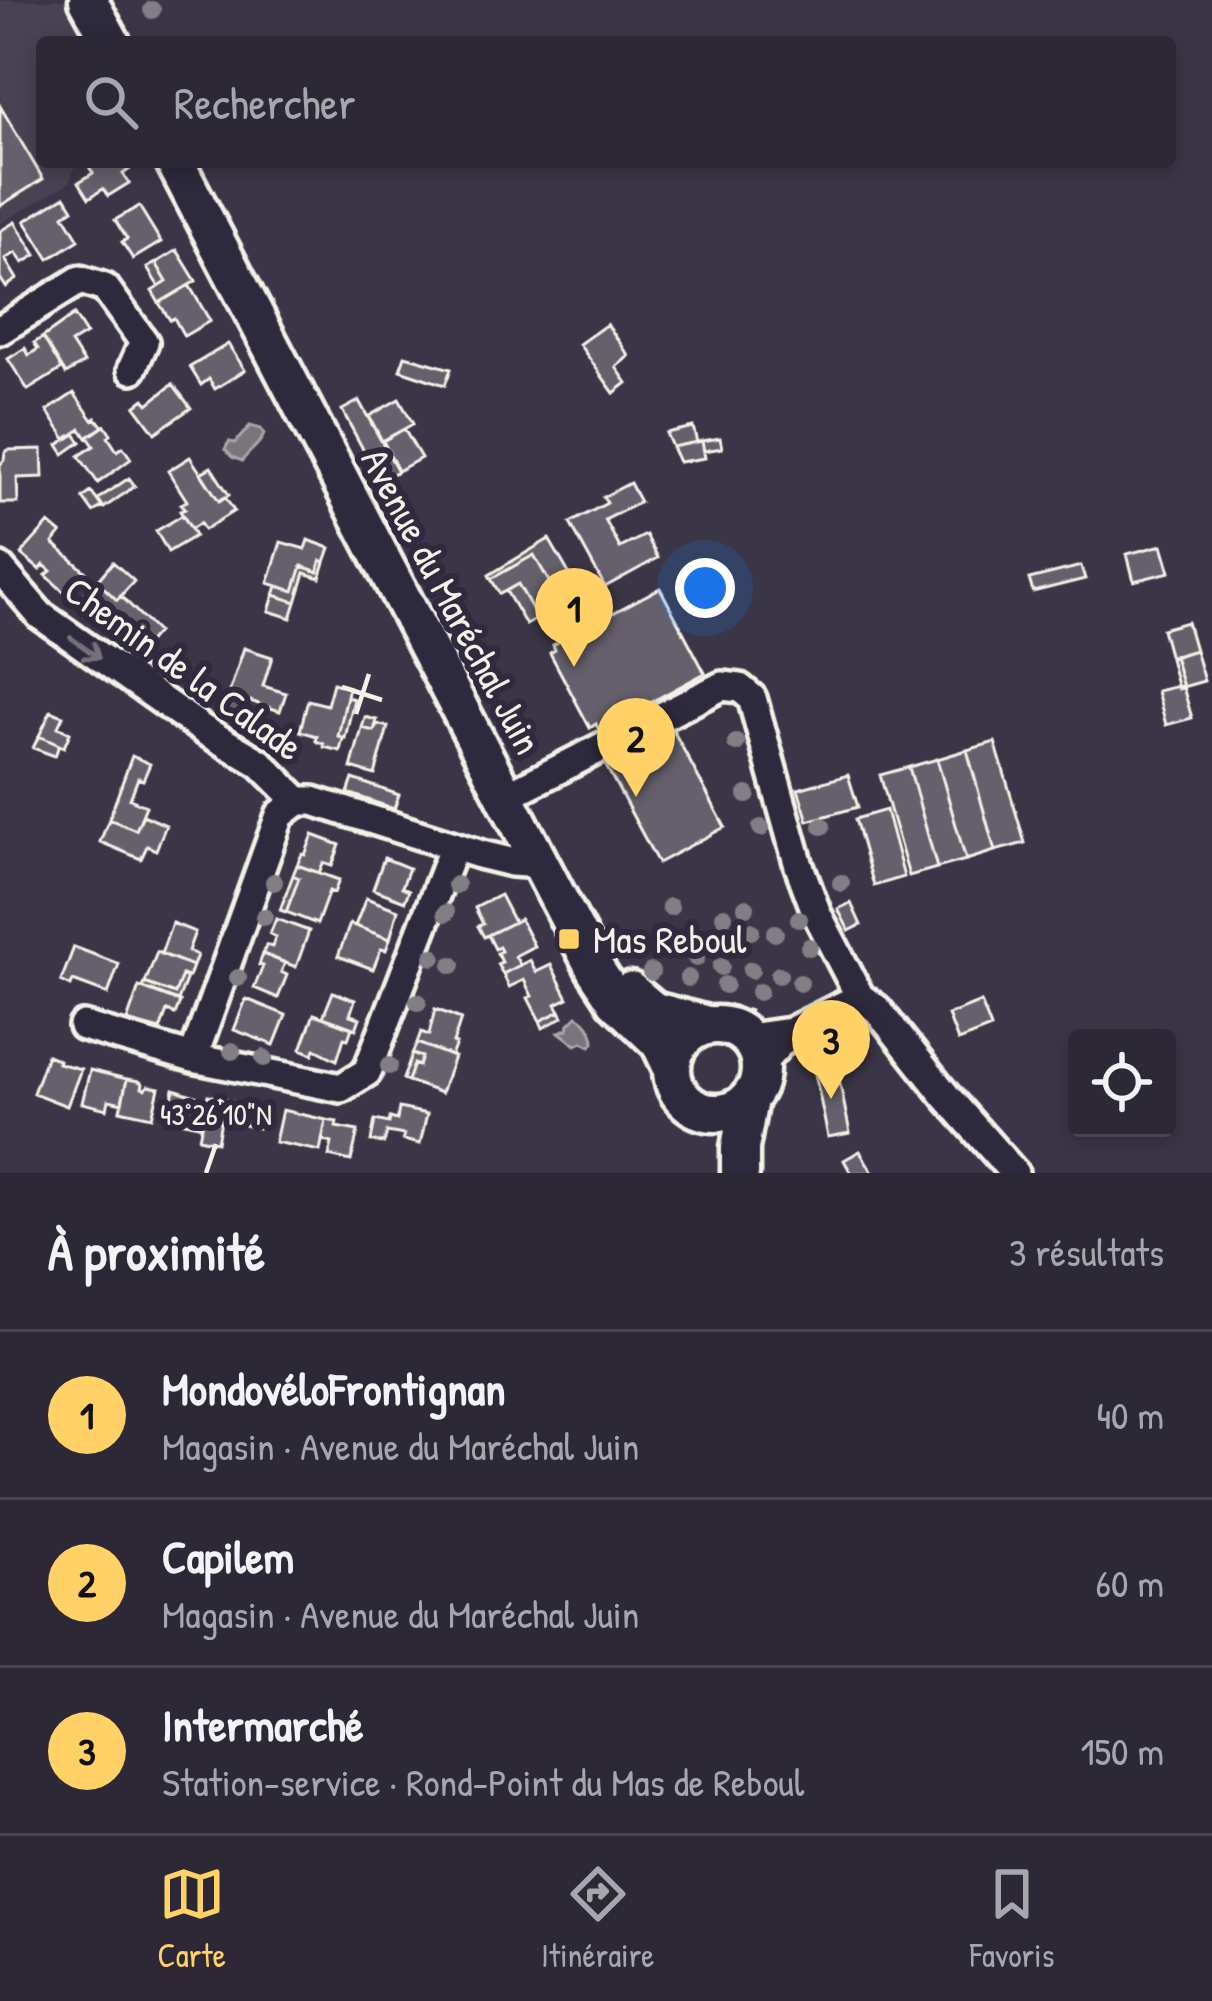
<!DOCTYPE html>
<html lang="fr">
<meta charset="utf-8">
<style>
:root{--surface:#2c2835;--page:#34303d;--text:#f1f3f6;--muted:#a6a6ad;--line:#484450;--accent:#ffd166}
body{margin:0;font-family:"Patrick Hand",sans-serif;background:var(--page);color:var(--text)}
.controls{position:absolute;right:36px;bottom:36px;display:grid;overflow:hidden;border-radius:12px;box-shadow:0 6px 18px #0003}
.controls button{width:108px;height:108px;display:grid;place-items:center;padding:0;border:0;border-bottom:3px solid var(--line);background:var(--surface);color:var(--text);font:60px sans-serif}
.you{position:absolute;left:705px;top:588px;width:42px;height:42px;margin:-30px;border:9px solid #fff;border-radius:50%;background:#1a73e8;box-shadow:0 0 0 18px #1a73e833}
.badge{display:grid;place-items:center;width:78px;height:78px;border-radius:50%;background:var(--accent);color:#111;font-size:39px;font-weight:700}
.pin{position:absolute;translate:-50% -99px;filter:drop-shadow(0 3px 6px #0008)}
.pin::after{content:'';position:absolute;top:63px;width:42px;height:36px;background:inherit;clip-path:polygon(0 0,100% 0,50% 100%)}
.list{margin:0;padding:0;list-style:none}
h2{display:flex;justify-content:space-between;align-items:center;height:156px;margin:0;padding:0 48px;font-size:51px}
h2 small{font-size:39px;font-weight:400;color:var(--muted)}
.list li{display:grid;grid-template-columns:78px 1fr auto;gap:36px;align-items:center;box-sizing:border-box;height:168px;padding:0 48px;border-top:3px solid var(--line)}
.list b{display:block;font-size:45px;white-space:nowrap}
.list p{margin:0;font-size:39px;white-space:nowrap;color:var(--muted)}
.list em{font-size:39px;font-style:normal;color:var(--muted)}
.icon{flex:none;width:66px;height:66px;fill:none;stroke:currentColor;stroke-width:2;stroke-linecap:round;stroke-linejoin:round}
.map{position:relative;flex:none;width:1212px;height:1173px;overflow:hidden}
.search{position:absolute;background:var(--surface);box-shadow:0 6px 18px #0003;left:36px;right:36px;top:36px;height:132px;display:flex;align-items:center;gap:30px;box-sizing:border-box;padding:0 42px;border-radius:12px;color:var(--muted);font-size:45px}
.sheet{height:660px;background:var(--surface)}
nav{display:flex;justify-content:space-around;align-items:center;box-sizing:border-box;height:168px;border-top:3px solid var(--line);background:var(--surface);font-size:33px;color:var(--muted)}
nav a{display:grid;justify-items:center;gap:6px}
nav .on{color:var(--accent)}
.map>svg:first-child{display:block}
.built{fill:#484352}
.water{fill:#78747b;stroke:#aaa6a7;stroke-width:3}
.building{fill:#65616c;stroke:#f4f1e8;stroke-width:3}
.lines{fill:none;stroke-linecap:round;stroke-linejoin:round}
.street-casing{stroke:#f4f1e8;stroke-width:36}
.secondary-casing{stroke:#f4f1e8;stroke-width:45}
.path{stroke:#f4f1e8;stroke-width:4.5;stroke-dasharray:9 9;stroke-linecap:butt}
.street{stroke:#2f2a3d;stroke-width:27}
.secondary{stroke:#2f2a3d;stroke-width:36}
.tree{fill:#827e85}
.oneway{stroke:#747079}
.ticks{fill:none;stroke:#f4f1e8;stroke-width:4.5}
.poi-dot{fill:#ffd166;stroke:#2f2a3d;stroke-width:4.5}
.labels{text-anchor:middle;stroke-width:12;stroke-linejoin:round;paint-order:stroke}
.street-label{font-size:39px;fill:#f4f1e8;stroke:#2f2a3d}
.poi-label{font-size:39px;fill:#f4f1e8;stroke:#2f2a3d;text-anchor:start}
.ticks-label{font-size:30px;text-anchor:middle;fill:#f4f1e8;stroke:#2f2a3d;stroke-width:12;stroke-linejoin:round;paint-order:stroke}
</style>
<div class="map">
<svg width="1212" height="1173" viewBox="0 0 1212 1173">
<rect width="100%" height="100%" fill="#3b3647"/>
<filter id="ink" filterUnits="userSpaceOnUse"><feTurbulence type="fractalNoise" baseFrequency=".00833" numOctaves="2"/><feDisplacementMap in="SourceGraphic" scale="24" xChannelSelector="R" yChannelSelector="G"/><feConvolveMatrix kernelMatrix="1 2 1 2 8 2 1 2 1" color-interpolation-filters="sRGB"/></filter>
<g filter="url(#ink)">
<path class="built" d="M0,0H99L121,42H42V162H76L70,182L0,224Z"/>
<path class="water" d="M250,426L261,429L264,434C261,444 248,452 242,461L232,457L225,449L229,442L235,443Z
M577,1016C587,1021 594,1032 594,1043L590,1046L582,1042L576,1045L559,1032L568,1029L569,1024Z"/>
<path class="building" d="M0,106L43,179L0,206Z
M86,162H126L130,169L123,174L129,183L108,196L103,189L89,198L79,182L93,173Z
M65,196L73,209L64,215L79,240L49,259L25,221Z
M139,206L161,242L133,259L122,242L127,239L115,220Z
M15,222L36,255L23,263L16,253L5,259L17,279L6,287L0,278V231Z
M177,250L196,281L159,303L152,291L167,282L156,263Z
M156,263L167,282L159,287L147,268Z
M189,285L210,321L184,336L174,318L170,320L159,303Z
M74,315L86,334L71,343L84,363L66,374L43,337Z
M607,324L629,356L616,367L627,383L614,393L579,344Z
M43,337L62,369L28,390L8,359L25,348L29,355L38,349L34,343Z
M228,344L245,370L215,389L209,379L201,385L190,367Z
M405,356L451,369L445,385L400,370Z
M173,384L191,408L155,433L135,406L144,399L148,404Z
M74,393L93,420L96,418L103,427L87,438L81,429L66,439L47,411Z
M399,399L413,424L382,441L369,416Z
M359,401L398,471L380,481L342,410Z
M105,425L111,434L108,437L117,451L123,447L131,459L98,483L79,456L94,446L88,437Z
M693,427L697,442L672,447L666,433Z
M404,429L421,458L398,471L383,441Z
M75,434L81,442L64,454L58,445Z
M720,438L722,448L704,451L702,441Z
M702,441L705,458L679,462L672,447Z
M42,449L43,477L17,478L18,503H0V465L4,460L5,453L8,450Z
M190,457L219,501L225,497L234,511L204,530L200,523L191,529L180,511L185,509L181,504L187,501L168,471Z
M211,467L229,495L219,501L201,473Z
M129,478L135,486L104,508L98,499Z
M630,483L640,502L605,520L620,548L646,535L658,558L605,587L570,523L607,503L603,497Z
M91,492L102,507L93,512L83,498Z
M183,515L195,536L168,552L156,531Z
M49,523L61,533L53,543L86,572L66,594L46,575L51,571L44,565L40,570L21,554Z
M549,539L581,594L526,625L506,591L518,584L535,614L560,601L534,555L491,579L489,575Z
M308,540L330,548L325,562L321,560L318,572L302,566L294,591L268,583L281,542L305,549Z
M1162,545L1170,572L1134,581L1127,554Z
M534,555L560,601L535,614L518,584L500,594L491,579Z
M321,560L325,562L320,578L305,573L296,602L274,595L277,586L294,591L302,566L318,572Z
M113,562L134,581L117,600L97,581Z
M1081,566L1085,579L1033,592L1029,579Z
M97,581L117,600L121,596L157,632L138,654L119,636L123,631L84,595Z
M660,588L705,673L599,730L596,724L590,728L550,653L555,650L553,645Z
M274,595L296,602L291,618L269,611Z
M1187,622L1195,650L1170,658L1162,629Z
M244,648L272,657L263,686L286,693L280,711L247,700L241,717L223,711Z
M1195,650L1204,681L1183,687L1174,656Z
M1174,656L1183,687L1178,689L1170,658Z
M333,683L349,687L338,736L343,738L340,751L324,747V744L316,741L317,736L300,731L308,700L327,705Z
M1178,686L1183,687L1192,718L1166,725L1157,691Z
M347,697L354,699L345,738L338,736Z
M51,711L63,716L58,727L70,733L64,747L39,736Z
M365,717L377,720L374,731L362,728Z
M377,724L388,727L375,775L351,768L362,728L374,731Z
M673,730L725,827L658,863L606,766Z
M39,736L59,745L55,756L33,748Z
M995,742L1025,843L995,851L967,750Z
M967,750L995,851L966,860L937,759Z
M132,756L150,764L143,780L138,778L130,799L146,806L136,830L109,819Z
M937,759L966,860L937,868L909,767Z
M909,767L937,868L909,876L880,775Z
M848,775L858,807L808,821L798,789Z
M353,779L399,795L394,809L348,793Z
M886,810L904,877L874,886L855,819Z
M143,815L166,825L156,850L147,846L141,859L100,842L109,819L136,830Z
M313,835L340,845L332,866L323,863L319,873L297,865L302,854L305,855Z
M384,858L409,868L402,887L409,890L405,901L373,889Z
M297,865L339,880L334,893L329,891L317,924L286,912L299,878L293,875Z
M293,875L299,878L286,912L280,910Z
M500,895L514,922L484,937L478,926L483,924L475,908Z
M366,898L398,910L390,939L355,926Z
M851,903L861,925L849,931L838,909Z
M276,919L309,931L296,967L263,954L266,945L272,947L276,937L270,934Z
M520,919L534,946L515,956L520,965L503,974L497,964L502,962L497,953L501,951L499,947L495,949L488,935Z
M172,923L195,932L188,951L197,955L193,966L161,954Z
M350,924L390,939L386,950L381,949L373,969L338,956Z
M74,947L119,964L108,994L73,981L71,986L61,981Z
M157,952L193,966L189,977L182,975L175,994L145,983Z
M263,954L285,963L281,972L287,975L278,998L254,988L263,966L259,965Z
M530,960L536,972L551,965L568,998L556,1004L560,1011L540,1021L528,998L532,996L524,980L509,987L503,974Z
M182,975L187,977L178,1001L143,988L145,983L175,994Z
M139,987L180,1002L175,1014L167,1011L160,1030L127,1021Z
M333,992L355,1000L350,1015L360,1018L356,1029L323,1017Z
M246,999L286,1015L274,1045L234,1030Z
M981,1002L991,1028L958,1041L948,1015Z
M435,1009L461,1019L453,1043L456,1044L451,1056L417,1043L421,1032L429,1035Z
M560,1011L563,1017L543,1028L540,1021Z
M314,1014L352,1028L348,1039L344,1038L337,1060L315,1049L313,1054L301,1049Z
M417,1043L454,1057L441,1093L408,1081L414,1064L419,1066L422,1057L412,1054Z
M412,1054L422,1057L419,1066L414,1064L408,1081L403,1079Z
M47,1055L59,1060L58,1063L81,1069L67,1106L33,1093Z
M837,1069L850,1133L828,1137L815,1074Z
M90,1070L127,1079L122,1103L109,1100L107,1109L82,1103Z
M127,1079L139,1081L143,1084L142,1088L146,1089L148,1086L159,1088L152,1117L120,1110Z
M174,1089L207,1100L202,1126L168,1118Z
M208,1095L265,1110L258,1128L221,1120L217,1142L199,1138Z
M399,1108L427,1114L420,1144L403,1140L404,1135L387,1132L384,1143L371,1141L375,1120L389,1123L390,1118L397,1120Z
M282,1110L326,1120L320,1151L275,1142Z
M326,1120L337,1122L336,1127L358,1131L351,1161L329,1156L332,1143L322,1140Z
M860,1151L873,1173H851L844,1160Z"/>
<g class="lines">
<g class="street-casing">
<path id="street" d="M0,330L80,280L105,288L144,342L132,369
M0,568L40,615L205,731L260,763L298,801H313L482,855L511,862L542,864
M518,790L722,686L740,688L752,698L799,866L817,914L860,997
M83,1026L193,1058L341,1088L367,1072L454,846
M748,1038L790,1032L860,997L877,1009L946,1096L1014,1173
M193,1058L280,815L298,801
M760,1065L790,1032"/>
</g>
<g class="secondary-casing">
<path id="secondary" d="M88,0L111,42
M175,162L595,969L616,1001L660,1043L671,1066
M630,991L654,1011L707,1025
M672 1069a44 44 0 1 1 88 0a44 44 0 1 1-88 0Z
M740,1173V1148L749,1099"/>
</g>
<path class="path" d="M728,1005L751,1012"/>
<use href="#street" class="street"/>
<use href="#secondary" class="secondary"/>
</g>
<g class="tree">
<circle cx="152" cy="10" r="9"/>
<circle cx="736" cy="743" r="9"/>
<circle cx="747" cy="795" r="9"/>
<circle cx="822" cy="826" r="9"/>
<circle cx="761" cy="828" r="9"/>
<circle cx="274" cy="882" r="9"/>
<circle cx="841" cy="883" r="9"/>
<circle cx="456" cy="885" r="9"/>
<circle cx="670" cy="907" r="9"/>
<circle cx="746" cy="907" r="9"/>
<circle cx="446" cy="913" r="9"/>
<circle cx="724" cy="916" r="9"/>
<circle cx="264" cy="917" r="9"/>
<circle cx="799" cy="919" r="9"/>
<circle cx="751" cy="931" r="9"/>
<circle cx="775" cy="933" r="9"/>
<circle cx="809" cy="947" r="9"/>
<circle cx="433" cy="957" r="9"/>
<circle cx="696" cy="958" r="9"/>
<circle cx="452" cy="965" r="9"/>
<circle cx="721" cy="967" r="9"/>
<circle cx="751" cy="970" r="9"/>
<circle cx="651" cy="972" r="9"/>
<circle cx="779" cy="975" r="9"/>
<circle cx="238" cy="978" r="9"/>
<circle cx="688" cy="978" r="9"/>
<circle cx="800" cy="983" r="9"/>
<circle cx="725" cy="985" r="9"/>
<circle cx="759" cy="992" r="9"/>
<circle cx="418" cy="1002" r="9"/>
<circle cx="232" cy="1051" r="9"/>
<circle cx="264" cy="1058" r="9"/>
<circle cx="389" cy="1066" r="9"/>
</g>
<defs><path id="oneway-shaft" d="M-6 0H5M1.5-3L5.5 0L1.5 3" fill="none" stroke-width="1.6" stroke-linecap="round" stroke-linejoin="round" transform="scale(3)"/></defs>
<use class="oneway" href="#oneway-shaft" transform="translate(85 648) rotate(36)"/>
</g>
<path class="ticks" d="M342,687L382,700M356,714L369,674M206,1173L216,1144"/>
<rect class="poi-dot" x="557" y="927" width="24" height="24" rx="6"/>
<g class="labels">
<g class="street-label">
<text transform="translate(452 601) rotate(62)" y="14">Avenue du Maréchal Juin</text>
<text transform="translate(184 668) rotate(36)" y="14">Chemin de la Calade</text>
</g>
<g class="poi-label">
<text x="593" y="953">Mas Reboul</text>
</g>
</g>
<g class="ticks-label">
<text x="216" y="1125">43°26'10"N</text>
</g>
</svg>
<div class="controls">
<button><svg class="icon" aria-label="locate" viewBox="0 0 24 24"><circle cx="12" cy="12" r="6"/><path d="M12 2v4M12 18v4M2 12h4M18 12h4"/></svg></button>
</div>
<div class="you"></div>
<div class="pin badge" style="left:574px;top:667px">1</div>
<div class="pin badge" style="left:636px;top:797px">2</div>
<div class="pin badge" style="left:831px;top:1099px">3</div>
<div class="search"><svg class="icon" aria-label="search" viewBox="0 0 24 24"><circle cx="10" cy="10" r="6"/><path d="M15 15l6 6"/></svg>Rechercher</div>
</div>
<section class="sheet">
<h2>À proximité<small>3 résultats</small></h2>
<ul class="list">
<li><span class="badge">1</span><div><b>MondovéloFrontignan</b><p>Magasin · Avenue du Maréchal Juin</p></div><em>40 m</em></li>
<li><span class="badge">2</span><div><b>Capilem</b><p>Magasin · Avenue du Maréchal Juin</p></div><em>60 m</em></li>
<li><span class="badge">3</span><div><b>Intermarché</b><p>Station-service · Rond-Point du Mas de Reboul</p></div><em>150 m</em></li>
</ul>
</section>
<nav>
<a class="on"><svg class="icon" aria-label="map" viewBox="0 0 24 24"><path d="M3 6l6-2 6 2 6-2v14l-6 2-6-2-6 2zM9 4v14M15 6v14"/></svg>Carte</a>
<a><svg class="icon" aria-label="directions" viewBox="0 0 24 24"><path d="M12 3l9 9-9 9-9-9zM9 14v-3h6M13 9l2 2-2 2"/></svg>Itinéraire</a>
<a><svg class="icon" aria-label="saved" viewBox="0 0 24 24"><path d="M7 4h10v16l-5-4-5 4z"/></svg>Favoris</a>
</nav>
